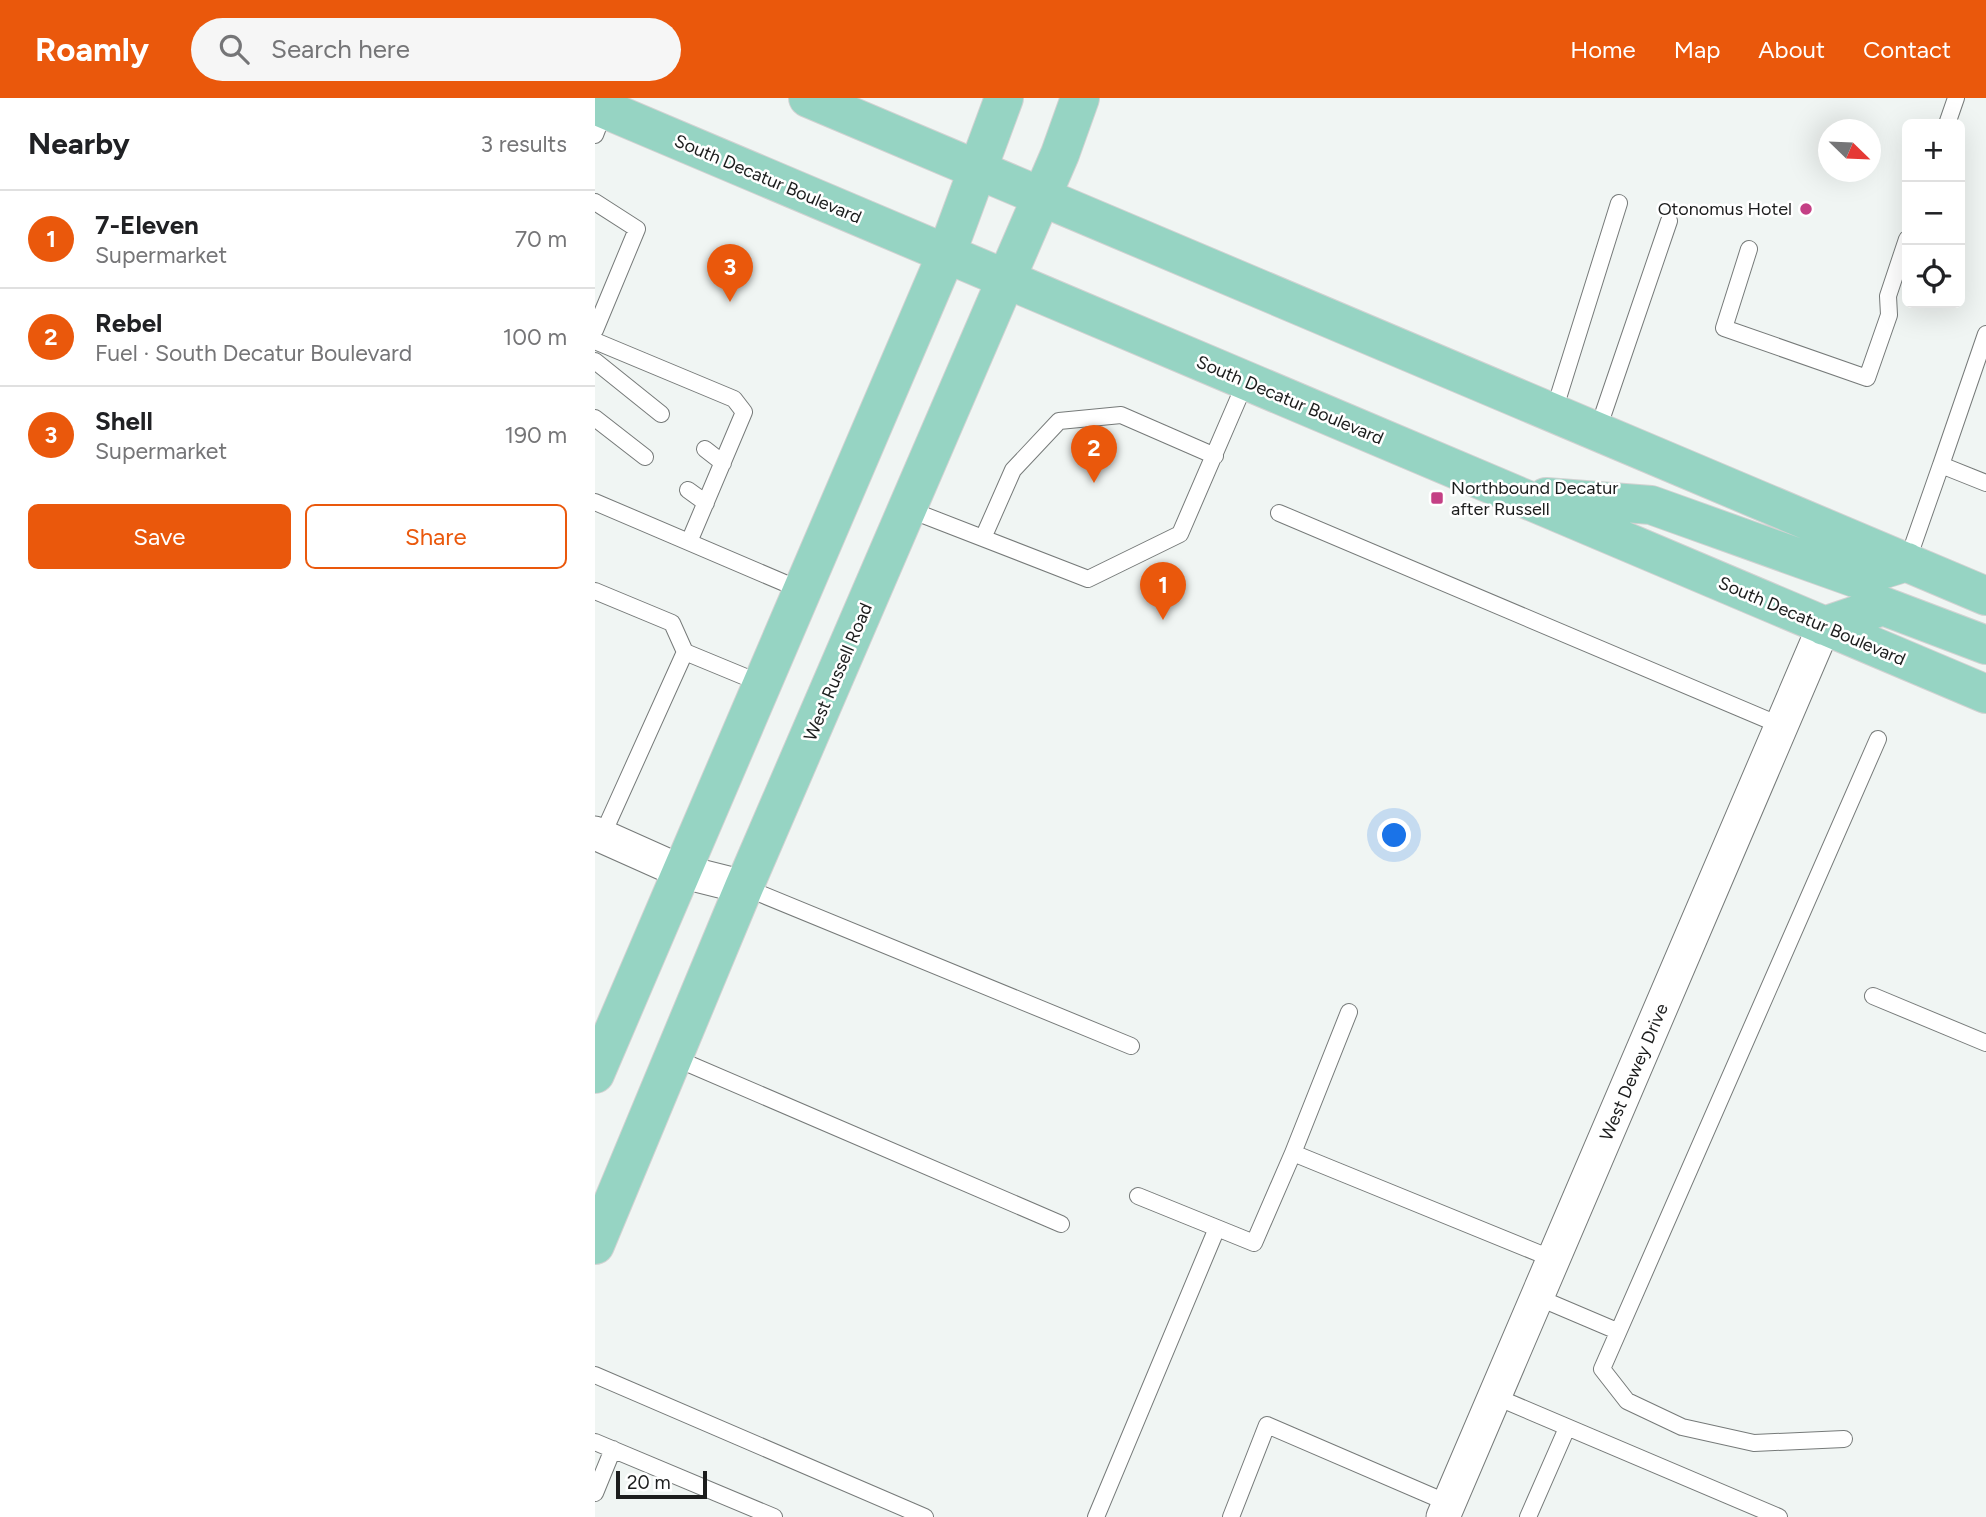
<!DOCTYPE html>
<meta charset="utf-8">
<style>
:root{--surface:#fff;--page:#f6f6f6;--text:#202124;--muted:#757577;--line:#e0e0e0;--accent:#ea580c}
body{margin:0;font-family:Figtree,sans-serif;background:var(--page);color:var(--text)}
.controls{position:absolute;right:21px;top:21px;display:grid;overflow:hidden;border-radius:10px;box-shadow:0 7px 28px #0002}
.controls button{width:63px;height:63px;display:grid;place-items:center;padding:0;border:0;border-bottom:2px solid var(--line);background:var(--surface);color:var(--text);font:35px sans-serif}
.compass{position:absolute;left:1223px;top:21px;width:63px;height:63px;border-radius:50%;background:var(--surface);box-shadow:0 7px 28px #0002;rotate:113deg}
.scale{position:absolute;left:21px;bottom:18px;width:91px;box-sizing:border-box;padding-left:7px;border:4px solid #1c1d1d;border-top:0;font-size:19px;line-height:24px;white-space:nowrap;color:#1c1d1d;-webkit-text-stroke:5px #fff;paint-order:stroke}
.you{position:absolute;left:800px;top:738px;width:24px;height:24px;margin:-18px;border:5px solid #fff;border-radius:50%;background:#1a73e8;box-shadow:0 0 0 10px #1a73e833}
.badge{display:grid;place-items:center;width:46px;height:46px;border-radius:50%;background:var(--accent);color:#fff;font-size:23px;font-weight:700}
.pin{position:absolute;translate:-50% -58px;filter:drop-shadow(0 2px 4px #0008)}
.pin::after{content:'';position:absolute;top:37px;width:24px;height:21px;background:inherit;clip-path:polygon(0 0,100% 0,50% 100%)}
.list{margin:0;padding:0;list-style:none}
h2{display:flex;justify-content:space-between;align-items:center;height:91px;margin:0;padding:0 28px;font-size:30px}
h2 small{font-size:23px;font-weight:400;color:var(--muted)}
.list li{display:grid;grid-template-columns:46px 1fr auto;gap:21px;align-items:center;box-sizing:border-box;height:98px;padding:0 28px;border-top:2px solid var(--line)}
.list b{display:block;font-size:26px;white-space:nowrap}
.list p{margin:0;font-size:23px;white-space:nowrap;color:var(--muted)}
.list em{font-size:23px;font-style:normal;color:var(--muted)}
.actions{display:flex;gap:14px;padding:21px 28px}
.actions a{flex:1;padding:16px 0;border:2px solid var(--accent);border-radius:10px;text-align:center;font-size:24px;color:var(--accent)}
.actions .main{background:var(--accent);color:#fff}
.icon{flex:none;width:38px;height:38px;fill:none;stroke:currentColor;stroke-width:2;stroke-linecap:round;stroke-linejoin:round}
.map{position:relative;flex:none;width:1391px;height:1419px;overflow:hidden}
header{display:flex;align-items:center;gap:42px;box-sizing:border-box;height:98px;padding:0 35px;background:var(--accent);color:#fff}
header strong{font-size:33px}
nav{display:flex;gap:38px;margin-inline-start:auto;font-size:24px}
.search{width:490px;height:63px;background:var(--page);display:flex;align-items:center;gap:18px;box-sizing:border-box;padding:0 24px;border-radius:38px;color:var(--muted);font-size:26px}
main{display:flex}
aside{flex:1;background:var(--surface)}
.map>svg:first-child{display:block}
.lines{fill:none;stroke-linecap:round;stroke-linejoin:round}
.service-casing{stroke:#767a79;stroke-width:18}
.minor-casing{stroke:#767a79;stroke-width:35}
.primary-casing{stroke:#d2d2d2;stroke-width:40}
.service{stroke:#fff;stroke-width:16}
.minor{stroke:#fff;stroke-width:33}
.primary{stroke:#96d4c3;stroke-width:38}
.poi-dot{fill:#c44085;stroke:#fff;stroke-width:2.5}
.labels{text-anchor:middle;stroke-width:5;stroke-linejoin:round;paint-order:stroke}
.street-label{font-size:18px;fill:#1c1d1d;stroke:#fff}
.poi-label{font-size:18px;fill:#1c1d1d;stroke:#fff;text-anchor:end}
</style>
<header>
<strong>Roamly</strong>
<div class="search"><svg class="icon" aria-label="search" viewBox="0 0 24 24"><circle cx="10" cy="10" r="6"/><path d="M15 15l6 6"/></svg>Search here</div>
<nav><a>Home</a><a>Map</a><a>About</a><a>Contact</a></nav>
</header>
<main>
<aside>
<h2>Nearby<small>3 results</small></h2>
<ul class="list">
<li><span class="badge">1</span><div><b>7-Eleven</b><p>Supermarket</p></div><em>70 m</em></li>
<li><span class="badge">2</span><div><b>Rebel</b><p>Fuel · South Decatur Boulevard</p></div><em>100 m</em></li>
<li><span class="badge">3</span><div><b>Shell</b><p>Supermarket</p></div><em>190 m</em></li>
</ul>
<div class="actions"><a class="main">Save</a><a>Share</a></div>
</aside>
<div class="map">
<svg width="1391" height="1419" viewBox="0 0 1391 1419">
<rect width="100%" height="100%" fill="#f0f5f3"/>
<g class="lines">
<g class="service-casing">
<path id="service" d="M1352,26L1361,0
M0,37L10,11
M0,104L42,131L0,232
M1154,151L1129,230L1272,280L1294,217L1293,198L1312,141
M0,243L139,301L149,314L94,444
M0,263L66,316
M958,316L1024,105
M0,320L50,359
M1002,334L1074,123
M110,351L128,365
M1346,367L1391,236
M93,392L111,405
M0,404L206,492
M313,411L493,481L585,436L651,283
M684,415L1187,628
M388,440L418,372L464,323L526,317L620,358
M1312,464L1346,367L1391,385
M0,493L77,525L90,554
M7,738L90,554L165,585
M149,789L536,948
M1278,898L1391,945
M80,960L466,1126
M698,1055L754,914
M543,1098L659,1145L698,1055L958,1161
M942,1199L1022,1233
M0,1277L330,1419
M899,1298L1184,1419
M1249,1341L1159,1345L1087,1329L1032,1303L1007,1271L1283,641
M0,1344L179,1419
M0,1395L18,1351
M501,1419L622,1130
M636,1419L672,1327L853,1405
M933,1419L972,1330"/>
</g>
<g class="minor-casing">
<path id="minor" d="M0,735L85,773L149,789
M848,1419L1229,528"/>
</g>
<g class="primary-casing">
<path id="primary" d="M213,0L1391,498
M0,7L1391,596
M951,399L1056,407L1260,480L1312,464
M1229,528L1288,508L1391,547
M0,976L351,157L409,0
M0,1147L149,789L465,56L485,0"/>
</g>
<use href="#service" class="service"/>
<use href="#minor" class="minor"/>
<use href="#primary" class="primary"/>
</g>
<g class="poi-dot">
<circle cx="1211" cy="111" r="7"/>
<rect x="835" y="393" width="14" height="14" rx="3.5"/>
</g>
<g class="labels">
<g class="street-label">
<text transform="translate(173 81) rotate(23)" y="6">South Decatur Boulevard</text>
<text transform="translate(695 302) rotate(23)" y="6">South Decatur Boulevard</text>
<text transform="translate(1217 523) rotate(23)" y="6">South Decatur Boulevard</text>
<text transform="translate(243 574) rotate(-67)" y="6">West Russell Road</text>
<text transform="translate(1039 974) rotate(-67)" y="6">West Dewey Drive</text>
</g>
<g class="poi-label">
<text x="1197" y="117">Otonomus Hotel</text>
<text x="856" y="396" text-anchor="start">Northbound Decatur<tspan x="856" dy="21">after Russell</tspan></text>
</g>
</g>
</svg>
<div class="controls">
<button>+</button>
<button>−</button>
<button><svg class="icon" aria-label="locate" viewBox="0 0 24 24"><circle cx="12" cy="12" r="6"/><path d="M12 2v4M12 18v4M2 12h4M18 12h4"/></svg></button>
</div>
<svg class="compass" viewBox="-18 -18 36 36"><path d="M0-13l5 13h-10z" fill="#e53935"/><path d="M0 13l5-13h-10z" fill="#757577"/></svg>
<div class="scale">20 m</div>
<div class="you"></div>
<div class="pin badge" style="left:568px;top:522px">1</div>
<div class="pin badge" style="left:499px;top:385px">2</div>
<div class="pin badge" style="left:135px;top:204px">3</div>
</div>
</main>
